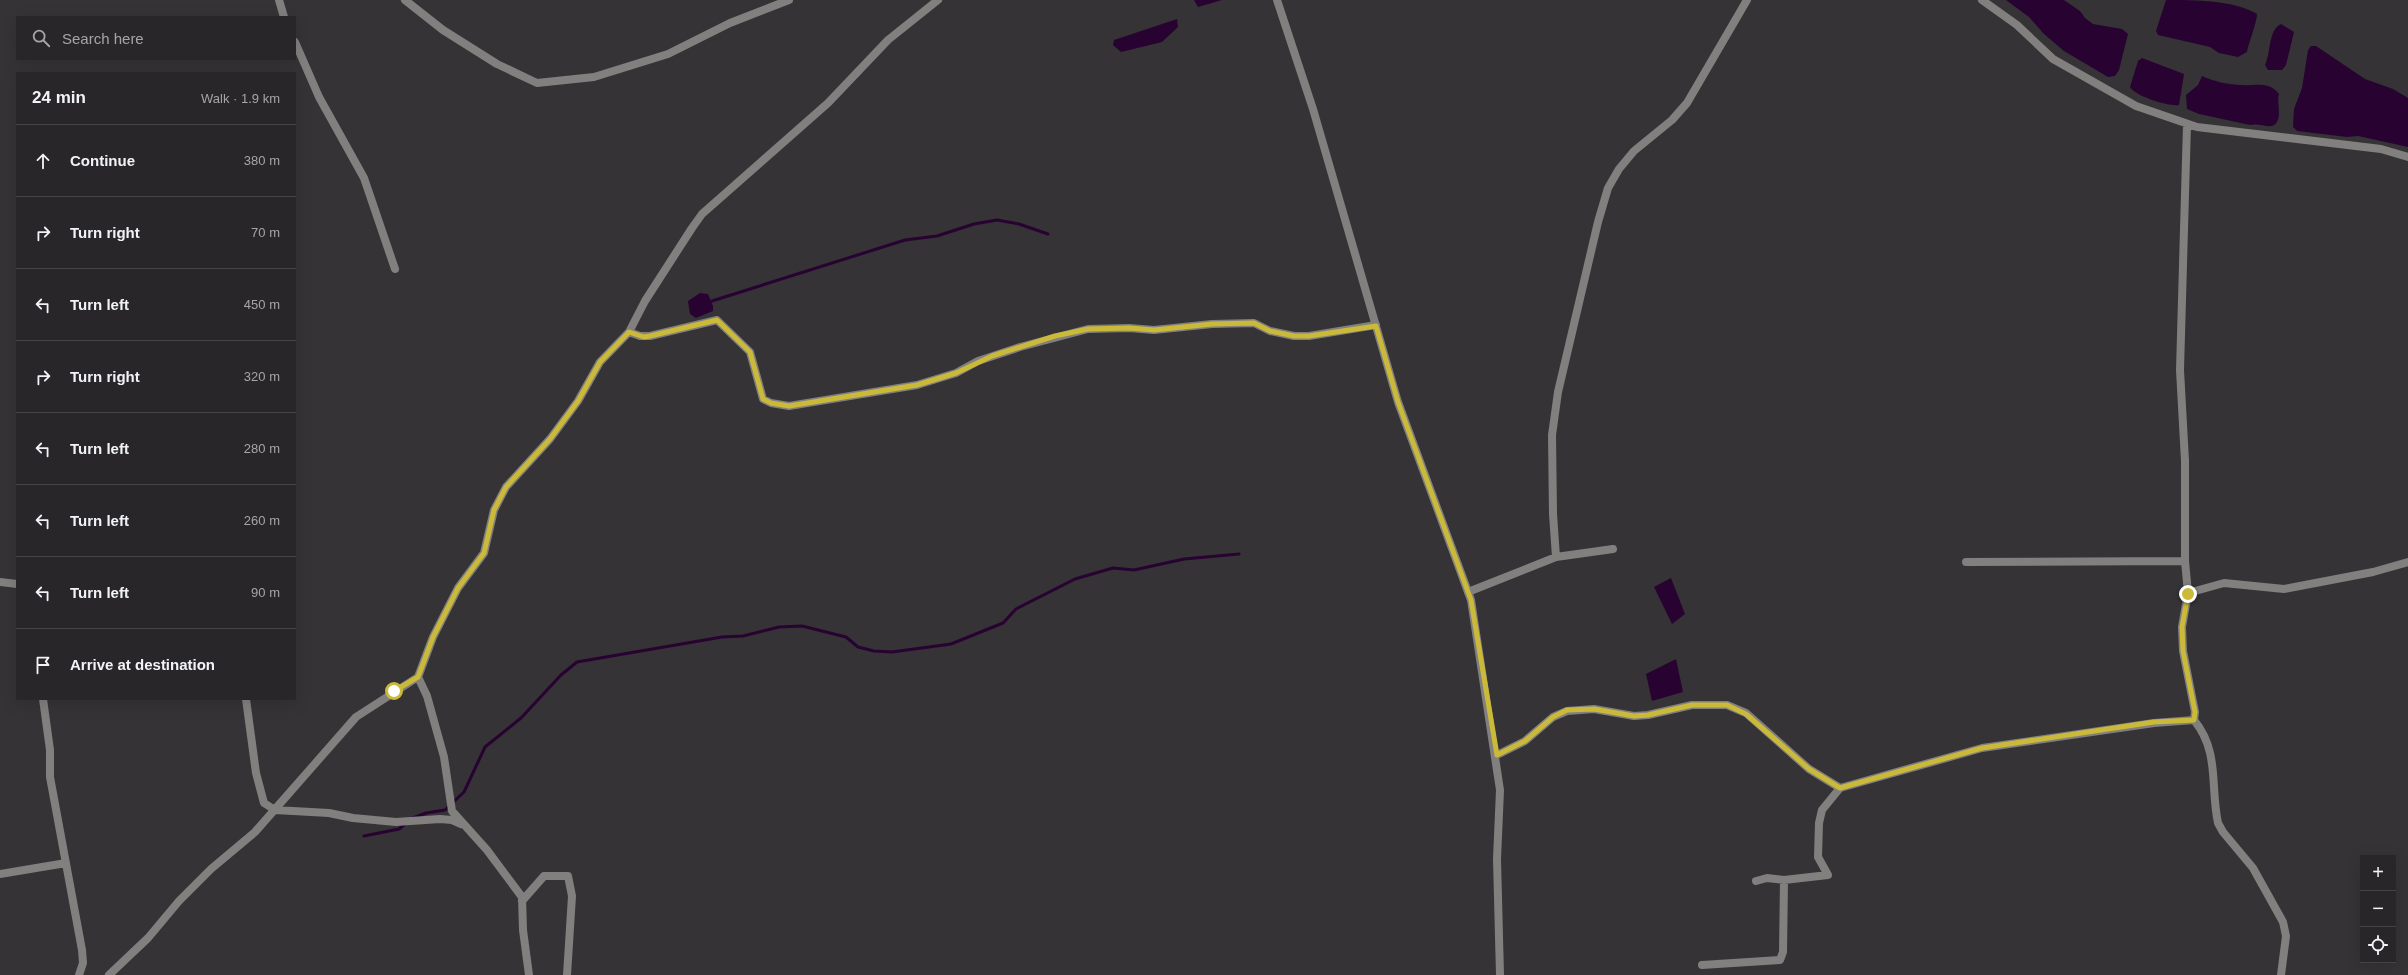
<!DOCTYPE html>
<meta charset="utf-8">
<style>
:root{--surface:#282628;--page:#343234;--text:#f1f3f6;--muted:#a5a5a8;--line:#444345}
body{margin:0;font-family:Arial,sans-serif;background:var(--page);color:var(--text)}
.controls{position:absolute;right:12px;bottom:12px;display:grid;overflow:hidden;border-radius:0px;box-shadow:0 4px 16px #0002}
.controls button{width:36px;height:36px;display:grid;place-items:center;padding:0;border:0;border-bottom:1px solid var(--line);background:var(--surface);color:var(--text);font:20px sans-serif}
.stop{position:absolute;width:12px;height:12px;margin:-9px;border:3px solid #cbb939;border-radius:50%;background:#fff}
.stop.end{background:#cbb939;border-color:#fff;box-shadow:0 1px 4px #0008}
.list{margin:0;padding:0;list-style:none}
h2{display:flex;justify-content:space-between;align-items:center;height:52px;margin:0;padding:0 16px;font-size:17px}
h2 small{font-size:13px;font-weight:400;color:var(--muted)}
.list li{display:grid;grid-template-columns:26px 1fr auto;gap:12px;align-items:center;box-sizing:border-box;height:72px;padding:0 16px;border-top:1px solid var(--line)}
.list b{display:block;font-size:15px;white-space:nowrap}
.list em{font-size:13px;font-style:normal;color:var(--muted)}
.icon{flex:none;width:22px;height:22px;fill:none;stroke:currentColor;stroke-width:2;stroke-linecap:round;stroke-linejoin:round}
.map{position:relative;flex:none;width:2408px;height:975px;overflow:hidden}
.search{position:absolute;background:var(--surface);box-shadow:0 4px 16px #0002;left:16px;top:16px;width:280px;height:44px;display:flex;align-items:center;gap:10px;box-sizing:border-box;padding:0 14px;border-radius:0px;color:var(--muted);font-size:15px}
.panel{position:absolute;background:var(--surface);box-shadow:0 4px 16px #0002;left:16px;top:72px;width:280px;height:628px;border-radius:0px}
.map>svg:first-child{display:block}
.water{fill:#280332}
.lines{fill:none;stroke-linecap:round;stroke-linejoin:round}
.stream{stroke:#280332;stroke-width:3}
.minor{stroke:#81807f;stroke-width:8}
.tertiary{stroke:#81807f;stroke-width:8}
.route{stroke:#cbb939;stroke-width:5}
</style>
<div class="map">
<svg width="2408" height="975" viewBox="0 0 2408 975">
<rect width="100%" height="100%" fill="#353336"/>
<path class="water" d="M1194,0H1222L1198,7Z
M2006,0H2064L2080,11L2085,18L2093,24L2122,29L2128,34L2119,70L2115,76L2108,77L2064,51L2044,34L2029,17Z
M2166,0C2195,0 2234,0 2257,14C2257,22 2249,42 2247,52L2238,57L2219,53L2210,47L2158,35L2156,31Z
M1177,19L1178,27L1162,42L1121,52L1113,45L1114,40Z
M2281,24L2294,32L2286,65L2282,70H2268L2265,65C2271,53 2268,30 2281,24Z
M2311,46H2316L2365,79L2393,89L2408,98V147L2358,136L2347,137L2297,131L2293,127L2294,109L2302,88L2308,50Z
M2142,58L2184,74L2179,105C2169,107 2135,96 2130,87L2138,61Z
M2202,76C2212,81 2230,85 2241,85C2255,86 2269,81 2279,94C2276,102 2284,122 2272,126C2265,127 2258,123 2250,125L2199,114L2187,109L2186,95L2198,85Z
M700,293L708,294L713,306V311L696,318L690,314L688,301Z
M1671,578L1685,614L1672,624L1654,587Z
M1676,659L1683,692L1652,701L1646,674Z"/>
<g class="lines">
<path class="stream" d="M712,301L905,240L937,236L974,224L997,220L1019,224L1048,234
M410,819L426,813L445,810L464,792L485,747L521,718L561,675L577,662L722,637L743,636L779,627L802,626L846,637L858,647L874,651L892,652L951,644L1003,623L1016,609L1075,579L1113,568L1134,570L1184,559L1239,554
M364,836L399,829L406,823"/>
<path class="minor" d="M279,0L284,17
M1982,0L2017,25L2053,59L2136,106L2197,127L2381,149L2408,157
M295,42L319,97L364,178L395,269
M2187,124L2180,370L2185,461V561L2188,593L2182,627L2183,651L2195,712L2194,720
M629,332L640,336H650L717,320L750,352L763,399L771,403L789,406L917,385L956,373L978,361L1020,347L1088,329L1129,328L1154,330L1212,324L1254,323L1270,331L1294,336H1309L1376,325
M1556,557L1553,514L1552,435L1558,392L1598,222L1608,188L1619,169L1634,151L1672,120L1687,103L1747,0
M1966,562L2185,561
M0,582L17,584
M1468,592L1556,557L1613,549
M2188,593L2224,583L2284,589L2373,572L2408,562
M43,699L50,750V777L82,950L83,963L79,975
M246,699L256,773L264,803L275,810L329,813L353,818L396,822L440,819L452,820L461,824
M0,874L66,863
M1756,881L1767,878L1784,880L1828,875L1818,857L1819,823L1822,810L1840,788
M522,901L544,876H568L572,896L567,975
M1702,965L1780,960L1783,952L1784,880
M109,975L148,938L179,901L211,869L255,832L356,717L418,677
M529,975L523,930L522,897L487,850L452,811L444,757L427,696L418,677L433,637L458,588L484,553L494,510L506,487L550,439L578,401L600,362L629,332L645,301L692,228L702,214L828,103L888,40L938,0"/>
<path class="tertiary" d="M405,0L443,30L497,64L537,83L594,77L668,54L730,23L789,0
M1277,0L1313,109L1398,402L1471,600L1500,790L1497,859L1500,975
M1497,755L1525,741L1553,717L1567,711L1594,709L1634,716L1648,715L1692,705H1727L1746,713L1809,769L1840,788L1982,748L2154,723L2194,720C2220,752 2210,786 2218,823L2223,832L2253,868L2283,922L2286,936L2281,975"/>
</g>
<g class="lines">
<path class="route" d="M394,691L418,677L433,637L458,588L484,553L494,510L506,487L550,439L578,401L600,362L629,332L644,337L650,336L717,320L750,352L763,399L771,403L789,406L917,385L956,373L992,356L1055,336L1088,329L1129,328L1154,330L1212,324L1254,323L1270,331L1294,336H1309L1376,326L1398,402L1471,600L1497,755L1525,741L1553,717L1567,710L1594,709L1634,716L1648,715L1692,705H1727L1746,714L1809,769L1840,788L1982,748L2154,722L2194,720L2195,712L2183,651L2182,627L2188,594"/>
</g>
</svg>
<div class="controls">
<button>+</button>
<button>−</button>
<button><svg class="icon" aria-label="locate" viewBox="0 0 24 24"><circle cx="12" cy="12" r="6"/><path d="M12 2v4M12 18v4M2 12h4M18 12h4"/></svg></button>
</div>
<div class="stop" style="left:394px;top:691px"></div>
<div class="stop end" style="left:2188px;top:594px"></div>
<div class="search"><svg class="icon" aria-label="search" viewBox="0 0 24 24"><circle cx="10" cy="10" r="6"/><path d="M15 15l6 6"/></svg>Search here</div>
<section class="panel">
<h2>24 min<small>Walk · 1.9 km</small></h2>
<ul class="list">
<li><svg class="icon" aria-label="ahead" viewBox="0 0 24 24"><path d="M12 20V5M6 11l6-6 6 6"/></svg><div><b>Continue</b></div><em>380 m</em></li>
<li><svg class="icon" aria-label="right" viewBox="0 0 24 24"><path d="M7 20v-9h11M14 6l5 5-5 5"/></svg><div><b>Turn right</b></div><em>70 m</em></li>
<li><svg class="icon" aria-label="left" viewBox="0 0 24 24"><path d="M17 20v-9H6M10 6l-5 5 5 5"/></svg><div><b>Turn left</b></div><em>450 m</em></li>
<li><svg class="icon" aria-label="right" viewBox="0 0 24 24"><path d="M7 20v-9h11M14 6l5 5-5 5"/></svg><div><b>Turn right</b></div><em>320 m</em></li>
<li><svg class="icon" aria-label="left" viewBox="0 0 24 24"><path d="M17 20v-9H6M10 6l-5 5 5 5"/></svg><div><b>Turn left</b></div><em>280 m</em></li>
<li><svg class="icon" aria-label="left" viewBox="0 0 24 24"><path d="M17 20v-9H6M10 6l-5 5 5 5"/></svg><div><b>Turn left</b></div><em>260 m</em></li>
<li><svg class="icon" aria-label="left" viewBox="0 0 24 24"><path d="M17 20v-9H6M10 6l-5 5 5 5"/></svg><div><b>Turn left</b></div><em>90 m</em></li>
<li><svg class="icon" aria-label="arrive" viewBox="0 0 24 24"><path d="M6 21V4h12l-3 4 3 4H6"/></svg><div><b>Arrive at destination</b></div></li>
</ul>
</section>
</div>
